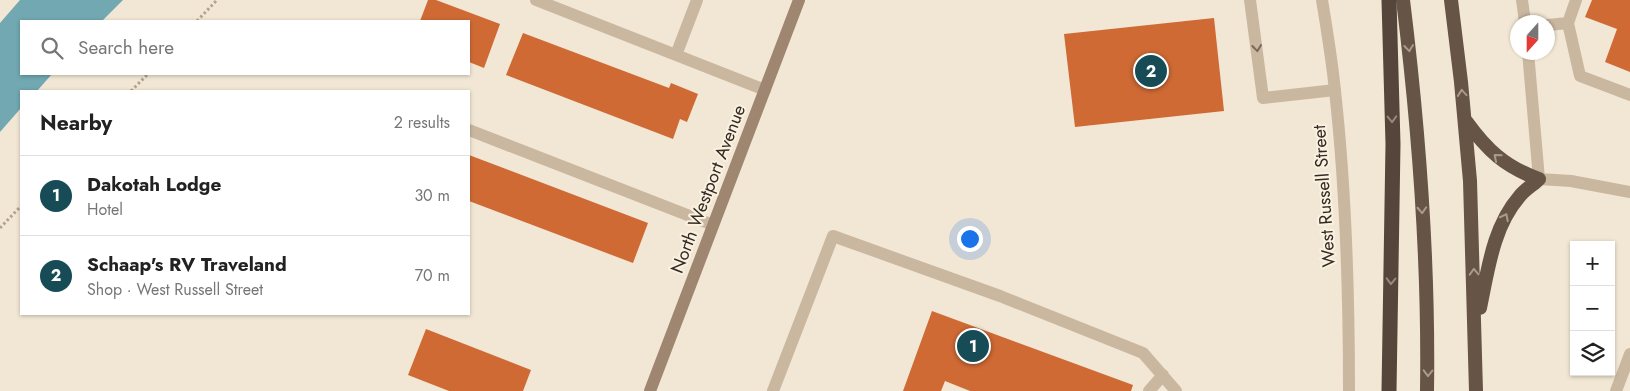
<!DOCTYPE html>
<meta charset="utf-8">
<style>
:root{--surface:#fff;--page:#f2f2f2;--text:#222;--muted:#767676;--line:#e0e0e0;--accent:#174c57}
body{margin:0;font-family:Jost,sans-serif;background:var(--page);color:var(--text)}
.controls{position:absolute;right:15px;bottom:15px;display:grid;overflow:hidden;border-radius:0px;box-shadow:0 1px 4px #0004}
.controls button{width:45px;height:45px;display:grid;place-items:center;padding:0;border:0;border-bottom:1px solid var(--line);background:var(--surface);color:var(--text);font:25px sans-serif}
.compass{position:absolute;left:1510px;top:15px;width:45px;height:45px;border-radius:50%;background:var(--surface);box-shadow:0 1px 4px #0004;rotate:201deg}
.you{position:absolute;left:969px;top:238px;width:18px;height:18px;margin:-12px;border:4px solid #fff;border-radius:50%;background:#1a73e8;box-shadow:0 0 0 8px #1a73e833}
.badge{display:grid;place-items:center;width:32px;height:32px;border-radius:50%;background:var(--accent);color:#fff;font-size:16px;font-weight:700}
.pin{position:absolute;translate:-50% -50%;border:2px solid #fff;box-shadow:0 1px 5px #0006}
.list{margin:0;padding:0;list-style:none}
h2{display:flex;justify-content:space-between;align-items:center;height:65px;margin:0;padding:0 20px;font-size:21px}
h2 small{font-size:16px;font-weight:400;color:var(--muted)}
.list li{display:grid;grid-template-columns:32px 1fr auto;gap:15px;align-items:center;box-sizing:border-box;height:80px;padding:0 20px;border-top:1px solid var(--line)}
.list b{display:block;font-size:19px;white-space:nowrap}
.list p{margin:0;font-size:16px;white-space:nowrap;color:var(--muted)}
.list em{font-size:16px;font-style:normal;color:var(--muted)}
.icon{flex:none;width:28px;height:28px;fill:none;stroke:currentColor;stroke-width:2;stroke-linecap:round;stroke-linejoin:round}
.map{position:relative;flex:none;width:1630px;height:391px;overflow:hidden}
.search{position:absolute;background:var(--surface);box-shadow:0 1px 4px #0004;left:20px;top:20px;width:450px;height:55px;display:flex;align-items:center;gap:12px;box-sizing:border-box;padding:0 18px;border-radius:0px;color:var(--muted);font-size:19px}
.panel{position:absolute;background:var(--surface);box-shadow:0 1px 4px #0004;left:20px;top:90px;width:450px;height:225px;border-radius:0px}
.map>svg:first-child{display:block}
.water{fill:#71a8b1}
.building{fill:#cf6a35}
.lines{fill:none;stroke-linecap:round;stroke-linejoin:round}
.path{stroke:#b6a18a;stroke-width:3;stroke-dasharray:2.5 2.5;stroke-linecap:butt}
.service{stroke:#cab7a0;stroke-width:12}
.minor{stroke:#cab7a0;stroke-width:12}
.secondary{stroke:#9e8671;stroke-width:12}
.trunk{stroke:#665446;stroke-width:14}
.motorway{stroke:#55453a;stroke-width:15}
.oneway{stroke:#77695c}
.oneway2{stroke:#a99b8b}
.oneway3{stroke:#978a7c}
.labels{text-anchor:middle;stroke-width:4;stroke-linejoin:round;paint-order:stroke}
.street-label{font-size:18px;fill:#332a24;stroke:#faf1e0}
</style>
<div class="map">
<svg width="1630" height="391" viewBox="0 0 1630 391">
<rect width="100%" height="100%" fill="#f2e7d4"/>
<path class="water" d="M20,0H123L102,21H21V74H52L37,91H21V108L0,132V23Z"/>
<path class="building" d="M428,0H436L500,24L484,68L469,62V21H420Z
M1592,0H1630V72L1605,62L1617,29L1585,17Z
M1214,18L1224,111L1075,127L1064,34Z
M523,33L669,88L671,83L698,94L687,122L680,119L673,139L506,75Z
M469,155L648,223L633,263L469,201Z
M932,311L1133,385L1131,391H970L945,381L941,391H903Z
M426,329L531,370L523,391H449L408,375Z"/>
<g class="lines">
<path class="path" d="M197,21L217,0
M131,91L148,74
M0,228L21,206"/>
<path class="service" d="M536,0L765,90
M1250,0L1263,98L1335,90
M1568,23L1580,76L1630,95
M1548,25L1568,23L1576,0
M676,55L697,0
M469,130L713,225
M773,391L833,236L1000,296L1143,353L1176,391
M1149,391L1163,375"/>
<path class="minor" d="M1322,0C1327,30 1332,60 1335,91C1346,190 1349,291 1349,391
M1522,0L1525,22
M1528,52L1539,179L1571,181L1630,192
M1616,391L1630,354"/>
<path class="secondary" d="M650,391L799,0"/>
<path class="trunk" d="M1403,0C1419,130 1429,260 1427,391
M1451,0L1461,82L1470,181L1476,391
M1466,121C1487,150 1505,167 1539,179
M1480,308C1488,270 1493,227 1519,197C1524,190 1533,185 1539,179"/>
<path class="motorway" d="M1389,391L1393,144L1389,0"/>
</g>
<defs><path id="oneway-chevron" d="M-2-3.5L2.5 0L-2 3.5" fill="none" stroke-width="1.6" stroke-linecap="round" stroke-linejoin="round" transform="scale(1.25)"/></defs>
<use class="oneway" href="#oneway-chevron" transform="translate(1257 48) rotate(83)"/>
<g class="oneway2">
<use href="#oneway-chevron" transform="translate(1409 48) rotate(83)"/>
<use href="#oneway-chevron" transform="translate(1462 93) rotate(-95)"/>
<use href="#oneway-chevron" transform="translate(1497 157) rotate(-140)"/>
<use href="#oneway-chevron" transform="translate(1422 210) rotate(87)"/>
<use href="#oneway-chevron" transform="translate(1505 217) rotate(-63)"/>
<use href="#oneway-chevron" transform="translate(1474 272) rotate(-92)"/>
<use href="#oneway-chevron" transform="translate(1428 373) rotate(91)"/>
</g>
<g class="oneway3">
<use href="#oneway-chevron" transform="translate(1392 119) rotate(88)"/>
<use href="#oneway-chevron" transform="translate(1391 281) rotate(91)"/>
</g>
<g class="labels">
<g class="street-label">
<text transform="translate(708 189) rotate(-69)" y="6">North Westport Avenue</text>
<text transform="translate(1324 196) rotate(-94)" y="6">West Russell Street</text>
</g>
</g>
</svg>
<div class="controls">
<button>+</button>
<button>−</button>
<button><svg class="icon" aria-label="layers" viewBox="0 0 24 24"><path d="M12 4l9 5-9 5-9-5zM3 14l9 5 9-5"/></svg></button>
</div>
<svg class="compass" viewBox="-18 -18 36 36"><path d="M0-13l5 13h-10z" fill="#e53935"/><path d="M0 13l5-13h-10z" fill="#767676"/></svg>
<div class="you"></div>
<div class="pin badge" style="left:973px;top:346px">1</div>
<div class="pin badge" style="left:1151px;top:71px">2</div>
<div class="search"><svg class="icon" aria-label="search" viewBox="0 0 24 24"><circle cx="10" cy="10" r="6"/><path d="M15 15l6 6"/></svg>Search here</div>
<section class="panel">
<h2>Nearby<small>2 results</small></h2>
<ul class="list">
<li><span class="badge">1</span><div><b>Dakotah Lodge</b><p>Hotel</p></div><em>30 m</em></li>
<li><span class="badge">2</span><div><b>Schaap's RV Traveland</b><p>Shop · West Russell Street</p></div><em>70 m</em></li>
</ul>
</section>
</div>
